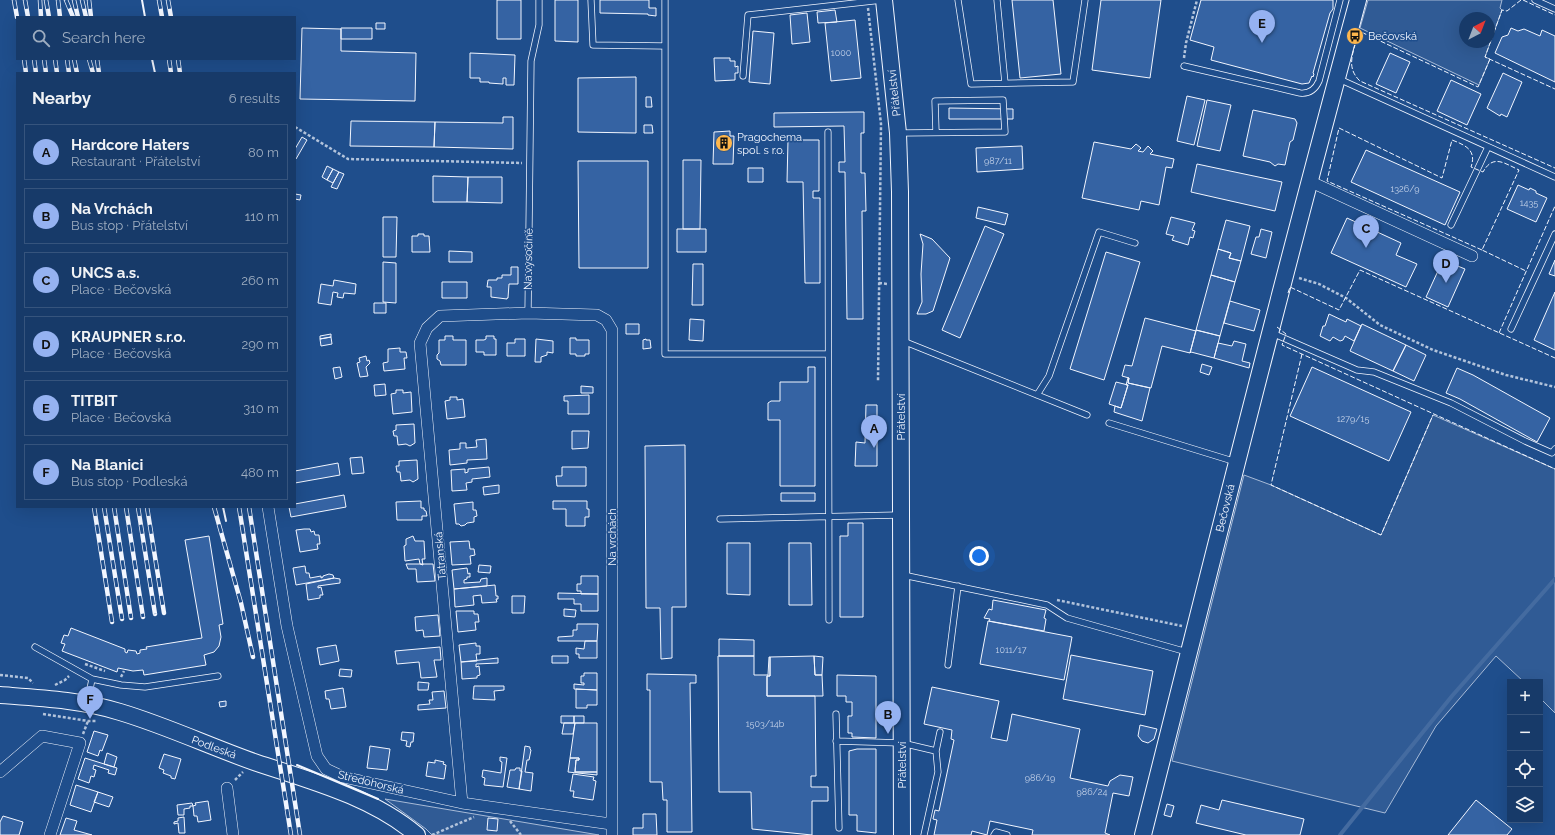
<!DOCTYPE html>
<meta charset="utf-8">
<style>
:root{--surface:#173a69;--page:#20416f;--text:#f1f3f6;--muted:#9eadc0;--line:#36547d;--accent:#95b2f1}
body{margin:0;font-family:Raleway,sans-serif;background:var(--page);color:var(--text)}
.controls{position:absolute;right:12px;bottom:12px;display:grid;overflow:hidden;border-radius:0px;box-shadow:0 4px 16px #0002}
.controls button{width:36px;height:36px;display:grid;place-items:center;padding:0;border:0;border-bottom:1px solid var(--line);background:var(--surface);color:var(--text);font:20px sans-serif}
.compass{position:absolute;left:1459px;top:12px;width:36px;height:36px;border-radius:50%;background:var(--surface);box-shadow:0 4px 16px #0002;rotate:42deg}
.you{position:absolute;left:979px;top:556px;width:14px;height:14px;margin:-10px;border:3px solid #fff;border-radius:50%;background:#1a73e8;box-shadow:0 0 0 6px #1a73e833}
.badge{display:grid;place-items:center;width:26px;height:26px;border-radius:50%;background:var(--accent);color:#111;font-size:13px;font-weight:700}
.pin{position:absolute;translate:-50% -33px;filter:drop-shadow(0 1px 2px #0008)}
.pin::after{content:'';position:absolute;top:21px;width:14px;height:12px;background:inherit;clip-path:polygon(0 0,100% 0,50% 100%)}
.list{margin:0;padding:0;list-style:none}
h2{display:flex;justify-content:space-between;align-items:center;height:52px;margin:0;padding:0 16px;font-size:17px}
h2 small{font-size:13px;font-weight:400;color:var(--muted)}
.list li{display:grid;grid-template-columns:26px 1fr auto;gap:12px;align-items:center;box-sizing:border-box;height:56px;margin:0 8px 8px;padding:0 8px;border:1px solid var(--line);border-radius:0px}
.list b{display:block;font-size:15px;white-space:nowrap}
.list p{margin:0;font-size:13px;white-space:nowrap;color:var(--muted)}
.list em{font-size:13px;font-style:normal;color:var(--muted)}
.icon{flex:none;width:22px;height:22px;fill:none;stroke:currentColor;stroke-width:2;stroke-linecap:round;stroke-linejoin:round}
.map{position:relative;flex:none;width:1555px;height:835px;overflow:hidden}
.search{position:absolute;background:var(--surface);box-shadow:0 4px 16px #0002;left:16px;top:16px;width:280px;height:44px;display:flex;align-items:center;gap:10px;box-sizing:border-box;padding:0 14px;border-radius:0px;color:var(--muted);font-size:15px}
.panel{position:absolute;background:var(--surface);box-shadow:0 4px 16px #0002;left:16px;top:72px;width:280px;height:436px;border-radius:0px}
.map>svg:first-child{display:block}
.built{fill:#305b95;stroke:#a8bbd7;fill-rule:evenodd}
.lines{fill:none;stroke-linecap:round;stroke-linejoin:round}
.stream{stroke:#446ba0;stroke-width:4}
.building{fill:#3563a3;stroke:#f2f6ff}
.lane-casing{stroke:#f2f6ff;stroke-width:7}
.street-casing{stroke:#f2f6ff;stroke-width:12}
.secondary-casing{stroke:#f2f6ff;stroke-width:18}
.path{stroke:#b3c4dc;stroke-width:2.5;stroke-dasharray:3 2;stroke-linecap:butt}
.lane{stroke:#1f4e8c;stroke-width:5.5}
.street{stroke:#1f4e8c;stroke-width:11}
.secondary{stroke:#1f4e8c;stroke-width:16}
.rail-casing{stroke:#f2f6ff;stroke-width:4.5}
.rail{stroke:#1f4e8c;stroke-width:3;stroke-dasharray:9;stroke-linecap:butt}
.fence{stroke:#f2f6ff;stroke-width:1;stroke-dasharray:5 2;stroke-linecap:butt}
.wall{stroke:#f2f6ff;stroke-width:2}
.labels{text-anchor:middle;stroke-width:3;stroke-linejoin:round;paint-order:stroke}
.number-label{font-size:9px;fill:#c3d1e8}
.poi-label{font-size:11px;fill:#f2f6ff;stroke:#1f4e8c;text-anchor:start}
.street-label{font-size:11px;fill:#f2f6ff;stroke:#1f4e8c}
</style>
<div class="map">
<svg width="1555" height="835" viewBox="0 0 1555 835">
<rect width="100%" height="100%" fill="#1f4e8c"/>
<path class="built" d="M1368,0H1502L1500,8L1502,10L1485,57L1490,59L1479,85L1360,28ZM1465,18H1489V42H1465Z
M1433,415L1555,469V713L1540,698V682H1524L1496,656L1436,726L1385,813L1172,761L1244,475L1271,485L1381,535Z
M385,799L599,835H432L426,829Z"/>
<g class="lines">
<path class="stream" d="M1340,835L1452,696L1555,579"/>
</g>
<path class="building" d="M497,0H521V39H497Z
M555,0H578V42L555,41Z
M600,0H649V8H656V16L648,15V14L600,13Z
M1012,0H1053L1061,74L1020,78Z
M1101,0H1161L1150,78L1092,70Z
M1201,0H1333V9L1330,13L1313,73L1314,74L1313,77L1312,76L1309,83L1302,84L1211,60L1214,47L1190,40Z
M835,10L837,22L818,23L817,12Z
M807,13L810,42L792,44L790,15Z
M855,20L861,78L831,81L825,23Z
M376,23H385V29H376Z
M302,28L341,29V51L416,53L415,101L300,99Z
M341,28H372V39H341Z
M1511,28L1518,31L1524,29L1540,36L1542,30L1555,36V82L1495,53L1502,37L1508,35Z
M753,31L774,33L770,84L749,82Z
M470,53L515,55L514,85H506V78H503V84L489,83V82H480V78H470Z
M1390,53L1410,62L1396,93L1376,84Z
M714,58H730V61H735V67L738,66V73H735V80L715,81Z
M1503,73L1522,82L1507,117L1501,114L1500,116L1487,108Z
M636,77V133L578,132V78Z
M1451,80L1481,94L1467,125L1437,111Z
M1187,96L1205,100L1194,145L1177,141Z
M646,97H651L652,107H646Z
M1207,100L1231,105L1220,151L1197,146Z
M949,108L1013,109V119H949Z
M1253,110L1295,119L1297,123L1293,140L1290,142L1285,165L1278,164L1275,166L1270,162L1243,156Z
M858,112H864V133H861V173H865L866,211H862L863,319H847L845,172H839V162H845L844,126L774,127V113Z
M503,117H513V149L434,147L435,122L503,123Z
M351,121L435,122L434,147L350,146Z
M644,125H652L653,133H644Z
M730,131V136H734L733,164H713L714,132Z
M302,137L307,140L296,159L295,158V149Z
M788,140H819V191H813V198H820V283H805L803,182H787Z
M1094,142L1131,149L1136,144L1141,148L1138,151L1143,152L1148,146L1153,151L1150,154L1174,159L1172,168L1166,167L1159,205L1141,201L1139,210L1082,198Z
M1022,146L1023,169L977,172L976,148Z
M1366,150L1460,192L1445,225L1351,182Z
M683,160H701L700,229H683Z
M578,161H648V268H579Z
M1197,164L1282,182L1275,211L1191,192Z
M327,166L333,169L327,180L322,177Z
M748,168H763V182H748Z
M333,169L339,172L333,183L327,180Z
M339,172L344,174L337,189L331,187Z
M433,176L468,177L467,202H433Z
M468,177H502V203L467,202Z
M1518,185L1529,190L1530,188L1536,191V193L1547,198L1536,222L1507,209Z
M295,194L301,195L300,200L295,199Z
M978,207L1008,214L1005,225L976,218Z
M383,217H397L396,257H383Z
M1171,217L1195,223L1192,230L1195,231L1193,238L1190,237L1188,245L1172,240L1174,236L1166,234Z
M1347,218L1401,243L1396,255L1417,264L1406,287L1331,253Z
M1226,220L1250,226L1241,261L1229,258L1231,253L1218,249Z
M985,226L1004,234L960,338L942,330Z
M677,229H706V252H677Z
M1261,229L1272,232L1266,258L1251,254L1256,237H1259Z
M418,234H424V236H429L430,252H412V236H418Z
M920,234L932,239L950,258L933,311L926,314H917L922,302L921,274L923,244Z
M1218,249L1231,253L1229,258L1241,261L1235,282L1211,275Z
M449,251L472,252V262H449Z
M1106,252L1140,262L1104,380L1070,369Z
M1443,260L1465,269L1448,307L1426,297Z
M1555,260V276L1549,274Z
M383,262L396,263V303L383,302Z
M693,264H703V305H692Z
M511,267H518V284H509L508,298H507V299L491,297V287H487L488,280H497V278H502V275H511Z
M1211,275L1235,282L1220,336L1196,330Z
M334,280L356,284L355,294L344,293L343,298L337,297L338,293L333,292L331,305L318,303L321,284L333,286Z
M442,282H467V298H442Z
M1555,292V350L1534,340Z
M1230,301L1260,310L1254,331L1224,323Z
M374,303H386V313H374Z
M1329,314L1346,322L1347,319L1361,326L1354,341L1345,336L1343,340L1340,341L1333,337L1330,341L1320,336L1323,326H1325Z
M1145,318L1196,331L1190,353L1162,346L1151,388L1128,383L1129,378L1122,376L1125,365L1132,366Z
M690,319L704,320L703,341L689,340Z
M626,324H639V334H626Z
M1362,324L1406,345L1393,371L1350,351Z
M1196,330L1220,336L1214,358L1191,352L1190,353Z
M331,334V337L320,339V336Z
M445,336H453V340H466V365H441L440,361L437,359V355L439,353V340H445Z
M486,336H494V339H496V355H484V352H476V340H484L486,339Z
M331,337L332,344L321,346L320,339Z
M570,338H576V340H589V354H585V356H576V354H570Z
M515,339H525V356H507V343H515Z
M536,339L553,341V353L547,352V355L541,357V362H535Z
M646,339V340H650L651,348L643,349V340Z
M1234,341L1246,344L1242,361L1250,363L1249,368L1214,358L1218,343L1232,346Z
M1406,345L1426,355L1414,381L1393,371Z
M400,348V352H406L407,358H404L405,369L384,371L383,363L388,362V349Z
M366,356L367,361L369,360L370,363L366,367L368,376L360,377L357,363L360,362L359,358Z
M1202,364L1212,367L1209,375L1200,372Z
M340,367L342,377L335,379L333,368Z
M808,367H815V486H780V420H768V403L771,401H780V382H808Z
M1312,367L1411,412L1389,461L1290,416Z
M1457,368L1473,375L1550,418L1537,442L1460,399L1446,393Z
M1128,378H1129L1128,383L1150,388L1142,421L1114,412L1115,406L1121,408L1128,385H1126Z
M1116,382L1128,385L1121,408L1109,404Z
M385,384L386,395L375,396L374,385Z
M581,386L593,387V393H581Z
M396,390H403V393L411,392L412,412L393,414L391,394L396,393Z
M589,395V414H568V401H564V396Z
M450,397H457V400L463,399L465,417L447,419L445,401L450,400Z
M866,405H877V466H855L856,442L865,443Z
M414,424L415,443L410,446L406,444L398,445L397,436H394L393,431L396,430V425Z
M572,431H589L588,448L572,449Z
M486,439L487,459L467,460V463L450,465L449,450L460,449V443H466V448L477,447L476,440Z
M685,445L686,607H672V658L661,659L660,608H646L645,446Z
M362,457L364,473L352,474L350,458Z
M417,460L418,479L413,482L410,480L401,481L400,472H397L396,466H399V461Z
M338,463L340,475L295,483V471Z
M489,467L490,477L472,479V482L466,483L467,490L452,491L451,470L465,469V473L468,472V469Z
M562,467H586V486H557L556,476H562Z
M499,485V493L484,495L483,487Z
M781,493H815V501H781Z
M344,495L346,507L291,517L289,507H295V504Z
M421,501V508H424V510L426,511L427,516H422V520H397L396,502Z
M553,501H587V509H589V517H585V526H566V509H553Z
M473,502V510H476L477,516L474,517V522L467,523L465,525L461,526L459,524H456L454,504Z
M848,523H863V617H840V536H848Z
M304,529H310L311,532L314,531L315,535H319L320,544H317L318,549L300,552L296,530Z
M209,536L223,624L219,625L221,637L219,646L214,652L204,655L206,665L144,675L143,670L133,671L118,668L117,672L62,651L65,644L61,643L64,635L68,636L71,628L125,649V652L127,653L128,650L136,651L137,654L140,653V650L147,649L146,647L202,638L185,540Z
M413,536L415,541H424L425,559H422L423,565L420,564L419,559L405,561L404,546L406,545V539Z
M469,541L470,549H474L475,555L470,556L471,564L452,565L450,542Z
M727,543H750V595L727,594Z
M789,543H811L812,605H789Z
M406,564H433L435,581L417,582L416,569H408Z
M479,565L491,566L490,573L478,572Z
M305,566L306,573H309L310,578L321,576V578L323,577V576L329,574L333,575L334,578L296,585L293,568Z
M467,568L468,574L470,573V577H467V579L464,580V583L480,582L481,579L487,578V586L454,589L452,570Z
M581,576H598V594H581V591H577V584H581Z
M334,578L340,579V583L318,586V588L321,587L323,595H320V598L308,600L306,584Z
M495,585L496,596H498V599H496L497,602L482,603L481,595L473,596L474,605L455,607L454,589Z
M558,593L598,594V611H581V604H574V599H558Z
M512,596H525L524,613H512Z
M993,600L1046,610L1044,618L1046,619L1044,631L989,621L990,619L984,618L989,609L992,610Z
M564,609L576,610L575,617L564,616Z
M456,611H474V614H478L479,622H475L476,630L458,632Z
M438,615L440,636L424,637L423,630L416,631L415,617Z
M988,621L1072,637L1064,680L980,664Z
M577,624H598L597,641H558V637L573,636V630H577Z
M719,639L754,640V656H719Z
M585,641H597V658H579V654H576V648L584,649Z
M476,643V646H480V654H476L477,661L461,662L459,645Z
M336,645L339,661L320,665L317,648Z
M440,647L441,660H434L437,677L421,678L419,662L397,664L395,651Z
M1071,655L1153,671L1145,715L1063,699Z
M552,656H568V663H552Z
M718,656H754V675H768L769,657H770V676H767V696H815L816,776H811V787H828V801H812V835L752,829L751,792H719Z
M814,656L823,657L822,675H815Z
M814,656L815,675H822L823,696H767V676H770V657Z
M498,658V663L476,664V667L479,666L480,675L477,676V678L462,679L461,662Z
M340,669L352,670L351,677L339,676Z
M584,673H597V690L574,689V684L584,685V683H581V676H584Z
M647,674L696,675V683H690L692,832H667V800H663L662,782H650V690H647Z
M837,675L876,676V738L852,737V733H848V716H852V702H846V696H837Z
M418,682L429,683L428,690H418Z
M474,686H504V690L494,691L495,700L473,699Z
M932,687L999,701L991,738L1007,741L1012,714L1080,729L1070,778L1108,786L1110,781L1120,775L1133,777L1129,796L1113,793L1105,833L1110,835H1032L1033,830L990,821L987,835L972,831L971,835H934L937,820L933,819L935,810L939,811L954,740L951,739L952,730L924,724Z
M343,688L346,707L331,709L329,699H326L325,691Z
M576,689L597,690V705H587V708H576Z
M444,691L446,708L418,710V705L430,704L429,700H433L432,692Z
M226,701V706L220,707L219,702Z
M561,716H574V723H561Z
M574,716H584V723H574Z
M564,723H575L573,734H562Z
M575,723H597V772H575L576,760H579V758H570Z
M1140,725L1157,729L1154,739L1148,743L1142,741L1138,736Z
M94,731L108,735L102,751L100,750L98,756L87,752Z
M402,732L414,733L413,742H411L410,747L406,746L407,741L401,740Z
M370,746L390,749L387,770L367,768Z
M525,746L530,747V749L531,750L529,760H527L525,772L533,773L531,791L519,789Z
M857,749H876V833L857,831V815H849V751Z
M107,753L117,757L114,767L104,764Z
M164,754L181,759L175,779L171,778V776L163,773L164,770L159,768Z
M500,757L507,758L503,787L484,785L485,778L482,777L483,770L501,773L502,762L500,761Z
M85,758L117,768L115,775L108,773L109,770L94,765L93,769L96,770L94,777L91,776L89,783L78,779Z
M570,758H579V760H576L575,772H597V775L568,772Z
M435,760L444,762L443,764L446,765L444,779L426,776L428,762L435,763Z
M516,768H520V771H522L519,789L507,787L510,770H515Z
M573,774L594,777L593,780L596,781L593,800L573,797L574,791H570Z
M76,785L98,792L91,812L70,805Z
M98,792L113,797L109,807L94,802Z
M1222,800L1304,819L1300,835H1246L1196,823L1201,805L1219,810Z
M1476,800L1512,829L1507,835H1448Z
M208,801L211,820L198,822L197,816H194L193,806L196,805L195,803Z
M192,803L193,806H190V808L184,809V815H178L177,805Z
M1167,804L1174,806L1171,817L1164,815Z
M643,814H656L657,835H633V828H643Z
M3,816L23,822L19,835H0V822Z
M184,817L185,833H179L178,823L174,824V822L178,821V818Z
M66,818L77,821L74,830L92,835H60Z
M488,818L498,819L497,831L487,830Z"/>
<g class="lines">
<g class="lane-casing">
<path id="lane" d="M591,0L593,45L665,46
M665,0V354H828
M958,0L971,84L1073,82L1085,0
M997,0L1005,83
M1535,0L1555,9
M1184,66L1300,93C1309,94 1315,90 1319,81L1340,0
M743,76L748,15L882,0
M1339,79L1555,177
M828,132L829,620
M900,133L1005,132L1003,100L935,101L936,132
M1451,225L1488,147
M528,313L531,61L539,25V0
M1511,329L1555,234
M1272,333L1357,370L1374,372L1451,403L1525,441L1552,453L1555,449
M903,341L1087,415
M1037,395L1049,376L1099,232L1135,243
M1109,423L1236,462
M720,519L899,515
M903,575L1047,605L1067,618L1187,652
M35,647L92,679
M948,665L958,586
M87,704L92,679L121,685L145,687L218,676
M836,714L839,828
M836,741L902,743L936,751
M924,835L938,772L936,751L940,732
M994,835L996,832L1007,835"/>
</g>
<g class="street-casing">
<path id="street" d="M1309,181L1472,256
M268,507L287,626L317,756L326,769L343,777L462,803L611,824
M0,772L42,736L80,743L50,835
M227,788L233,835
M462,803L420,343L427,328L440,316L528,313L597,315L606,320L612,330V835"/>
</g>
<g class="secondary-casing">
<path id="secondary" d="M884,0L898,133L900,192L902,835
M0,695C40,698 82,700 120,712C167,726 211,747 257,763C312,781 372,797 417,835
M1143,835C1213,556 1283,277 1358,0"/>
</g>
<path class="path" d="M868,8L881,124L878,382
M1184,58L1186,43L1197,0
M295,127L348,159L522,163
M1299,278L1319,284L1346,298L1380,325L1433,350L1506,375L1555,387
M879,283L888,284
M1057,600L1182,626
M85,664L105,671
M0,675L28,678L33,683
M121,677L124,671
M55,685L65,680L69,676
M43,714L88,721H96
M83,734L88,721
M235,780L243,772
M510,821L521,835
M432,835L474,817"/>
<use href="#lane" class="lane"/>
<use href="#street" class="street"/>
<use href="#secondary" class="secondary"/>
<g class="rail-casing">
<path id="rail" d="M14,0L17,17
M25,0L28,17
M40,0L41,17
M46,0L49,17
M58,0L60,17
M66,0L73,17
M74,0L78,17
M82,0L86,17
M89,0L91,17
M159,0L162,17
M168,0L171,17
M24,59L26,73
M34,59L36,73
M44,59L46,73
M55,59L57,73
M67,59L69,73
M74,59L77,73
M89,59L93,73
M97,59L99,73
M169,59L171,73
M178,59L180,73
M94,507L112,622
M104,507L122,619
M114,507L131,618
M126,507L143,617
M138,507L155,614
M147,507L164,613
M214,507L241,603L253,657
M239,507L291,835
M249,507L300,835"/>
</g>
<use href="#rail" class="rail"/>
<path class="fence" d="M1521,0L1507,11L1502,10L1485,57L1555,89
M1523,0L1555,15
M1490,59L1478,87L1359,31C1355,49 1344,66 1360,81L1555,168
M1482,250L1327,181L1339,128L1442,178L1452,140C1465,145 1477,150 1471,167L1483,172C1493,154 1504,163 1519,170L1482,250L1526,271
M1288,293L1290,287L1339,310L1360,270L1555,358
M1277,327L1286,334L1282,345L1555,469
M1499,333L1555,206
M1302,354L1271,485L1381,535L1433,415"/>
<path class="wall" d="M142,0L145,17
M152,59L155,73
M223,507L226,521
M297,765L378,799"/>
</g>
<defs>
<g id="bus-disc" transform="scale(0.9)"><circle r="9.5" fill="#ffb74d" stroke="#1f4e8c"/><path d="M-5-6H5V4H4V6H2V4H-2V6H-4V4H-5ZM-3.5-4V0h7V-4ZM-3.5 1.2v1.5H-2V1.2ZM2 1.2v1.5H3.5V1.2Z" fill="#111"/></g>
<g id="building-disc" transform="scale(0.9)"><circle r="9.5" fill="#ffb74d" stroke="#1f4e8c"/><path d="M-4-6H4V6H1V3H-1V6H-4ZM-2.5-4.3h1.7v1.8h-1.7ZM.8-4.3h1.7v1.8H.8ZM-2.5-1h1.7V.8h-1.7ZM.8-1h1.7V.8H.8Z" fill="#111"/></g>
</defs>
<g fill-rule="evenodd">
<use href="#bus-disc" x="1355" y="36"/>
<use href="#building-disc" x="724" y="143"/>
</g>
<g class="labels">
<g class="number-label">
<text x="841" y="56">1000</text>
<text x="998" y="164">987/11</text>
<text x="1405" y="192">1326/9</text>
<text x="1529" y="206">1435</text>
<text x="1353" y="422">1279/15</text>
<text x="1011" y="653">1011/17</text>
<text x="765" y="727">1503/14b</text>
<text x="1040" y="781">986/19</text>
<text x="1092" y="795">986/24</text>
</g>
<g class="poi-label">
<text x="1368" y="40">Bečovská</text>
<text x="737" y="141">Pragochema<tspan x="737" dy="13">spol. s r.o.</tspan></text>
</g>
<g class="street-label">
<text transform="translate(894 93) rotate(-96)" y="4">Přátelství</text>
<text transform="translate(528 259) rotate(-89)" y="4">Na vysočině</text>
<text transform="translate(901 417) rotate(-90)" y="4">Přátelství</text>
<text transform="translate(1225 508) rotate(-76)" y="4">Bečovská</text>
<text transform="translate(612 537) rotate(-90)" y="4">Na vrchách</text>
<text transform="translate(440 556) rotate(-95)" y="4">Tatranská</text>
<text transform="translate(214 747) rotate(20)" y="4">Podleská</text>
<text transform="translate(902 765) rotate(-90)" y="4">Přátelství</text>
<text transform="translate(371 782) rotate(14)" y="4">Středohorská</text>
</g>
</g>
</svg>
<div class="controls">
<button>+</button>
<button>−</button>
<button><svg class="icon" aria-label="locate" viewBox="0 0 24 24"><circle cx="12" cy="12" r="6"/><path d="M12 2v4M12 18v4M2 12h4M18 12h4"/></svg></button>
<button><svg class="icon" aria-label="layers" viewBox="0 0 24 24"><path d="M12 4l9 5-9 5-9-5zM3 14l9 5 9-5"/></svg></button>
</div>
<svg class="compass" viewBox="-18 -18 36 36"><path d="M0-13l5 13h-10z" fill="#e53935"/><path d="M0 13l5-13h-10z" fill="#9eadc0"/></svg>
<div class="you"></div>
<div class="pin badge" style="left:874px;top:448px">A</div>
<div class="pin badge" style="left:888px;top:734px">B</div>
<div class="pin badge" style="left:1366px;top:248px">C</div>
<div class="pin badge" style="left:1446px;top:283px">D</div>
<div class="pin badge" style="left:1262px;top:43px">E</div>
<div class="pin badge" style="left:90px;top:719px">F</div>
<div class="search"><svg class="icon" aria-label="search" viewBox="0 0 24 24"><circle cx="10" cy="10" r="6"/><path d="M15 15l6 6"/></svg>Search here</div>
<section class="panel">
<h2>Nearby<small>6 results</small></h2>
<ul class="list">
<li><span class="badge">A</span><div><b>Hardcore Haters</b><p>Restaurant · Přátelství</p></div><em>80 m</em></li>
<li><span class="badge">B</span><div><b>Na Vrchách</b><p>Bus stop · Přátelství</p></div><em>110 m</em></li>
<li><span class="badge">C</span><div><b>UNCS a.s.</b><p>Place · Bečovská</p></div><em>260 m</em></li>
<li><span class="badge">D</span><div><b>KRAUPNER s.r.o.</b><p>Place · Bečovská</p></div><em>290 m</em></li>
<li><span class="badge">E</span><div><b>TITBIT</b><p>Place · Bečovská</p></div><em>310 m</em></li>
<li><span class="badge">F</span><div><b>Na Blanici</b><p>Bus stop · Podleská</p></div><em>480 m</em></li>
</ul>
</section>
</div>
